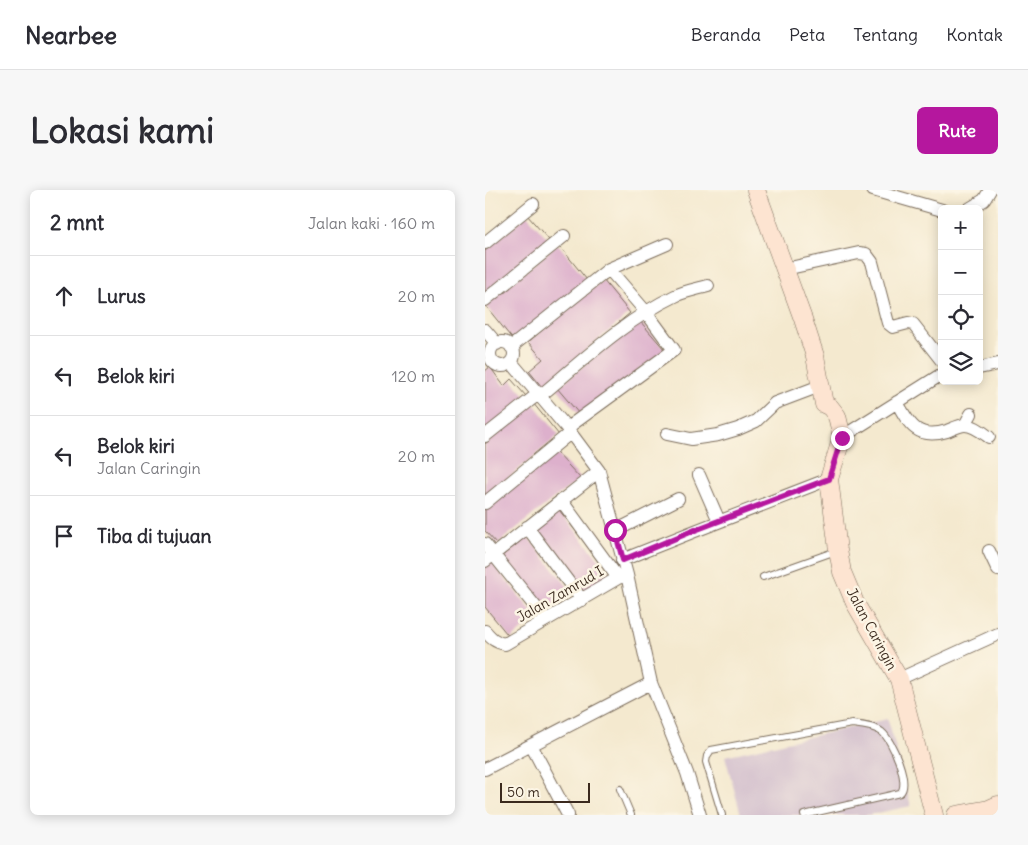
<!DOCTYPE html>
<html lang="id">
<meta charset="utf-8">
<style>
:root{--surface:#fff;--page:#f7f7f7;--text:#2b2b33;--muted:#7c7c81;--line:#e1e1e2;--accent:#b5179e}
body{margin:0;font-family:Delius,sans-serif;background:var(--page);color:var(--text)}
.controls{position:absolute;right:15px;top:15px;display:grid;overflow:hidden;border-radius:8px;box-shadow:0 2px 12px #0003}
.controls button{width:45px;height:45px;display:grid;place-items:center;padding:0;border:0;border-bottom:1px solid var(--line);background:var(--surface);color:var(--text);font:25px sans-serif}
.scale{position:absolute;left:15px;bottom:12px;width:90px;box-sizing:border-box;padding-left:5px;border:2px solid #3b2a1e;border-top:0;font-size:14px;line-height:18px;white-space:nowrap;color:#3b2a1e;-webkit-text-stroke:4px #fcf5e5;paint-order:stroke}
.stop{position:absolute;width:15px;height:15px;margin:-11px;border:4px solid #b5179e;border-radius:50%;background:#fff}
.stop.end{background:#b5179e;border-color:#fff;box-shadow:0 1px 5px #0008}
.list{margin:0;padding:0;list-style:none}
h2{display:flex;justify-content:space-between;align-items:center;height:65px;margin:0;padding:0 20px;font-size:21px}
h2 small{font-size:16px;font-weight:400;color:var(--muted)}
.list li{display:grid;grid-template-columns:32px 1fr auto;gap:15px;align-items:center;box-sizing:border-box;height:80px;padding:0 20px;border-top:1px solid var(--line)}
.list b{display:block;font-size:19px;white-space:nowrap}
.list p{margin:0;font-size:16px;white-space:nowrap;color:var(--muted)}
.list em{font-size:16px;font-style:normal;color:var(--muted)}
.icon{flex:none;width:28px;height:28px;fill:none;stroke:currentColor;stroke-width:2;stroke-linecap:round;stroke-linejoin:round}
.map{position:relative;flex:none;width:513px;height:625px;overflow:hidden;border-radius:8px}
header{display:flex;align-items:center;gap:30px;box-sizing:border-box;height:70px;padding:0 25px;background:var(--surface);border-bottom:1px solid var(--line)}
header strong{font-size:24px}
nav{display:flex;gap:28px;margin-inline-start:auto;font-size:18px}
.intro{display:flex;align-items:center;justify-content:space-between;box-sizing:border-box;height:120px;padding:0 30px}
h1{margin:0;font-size:35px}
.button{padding:12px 22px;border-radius:8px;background:var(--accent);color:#fff;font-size:18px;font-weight:700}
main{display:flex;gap:30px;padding:0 30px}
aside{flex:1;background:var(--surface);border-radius:8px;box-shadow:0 2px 12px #0003}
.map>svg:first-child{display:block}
.industrial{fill:#d1bdcc}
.building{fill:#ddb0cc}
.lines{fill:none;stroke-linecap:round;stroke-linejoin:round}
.lane-casing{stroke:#7c6d5c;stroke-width:8}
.street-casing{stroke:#7c6d5c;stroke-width:14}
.secondary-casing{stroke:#7c6d5c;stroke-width:19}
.lane{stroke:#fff;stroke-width:6}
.street{stroke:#fff;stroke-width:12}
.secondary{stroke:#fde4d1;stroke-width:18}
.route{stroke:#b5179e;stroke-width:6}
.labels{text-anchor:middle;stroke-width:5;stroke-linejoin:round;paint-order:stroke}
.street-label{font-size:14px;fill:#3b2a1e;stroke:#fcf5e5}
</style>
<header>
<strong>Nearbee</strong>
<nav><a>Beranda</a><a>Peta</a><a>Tentang</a><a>Kontak</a></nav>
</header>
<div class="intro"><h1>Lokasi kami</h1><a class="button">Rute</a></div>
<main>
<aside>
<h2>2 mnt<small>Jalan kaki · 160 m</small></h2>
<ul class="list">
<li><svg class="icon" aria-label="ahead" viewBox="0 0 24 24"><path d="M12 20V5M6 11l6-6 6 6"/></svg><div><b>Lurus</b></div><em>20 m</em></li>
<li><svg class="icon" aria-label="left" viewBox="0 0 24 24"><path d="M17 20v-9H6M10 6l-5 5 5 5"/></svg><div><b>Belok kiri</b></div><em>120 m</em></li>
<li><svg class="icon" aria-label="left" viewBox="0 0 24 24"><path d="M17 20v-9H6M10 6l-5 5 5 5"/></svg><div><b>Belok kiri</b><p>Jalan Caringin</p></div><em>20 m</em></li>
<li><svg class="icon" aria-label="arrive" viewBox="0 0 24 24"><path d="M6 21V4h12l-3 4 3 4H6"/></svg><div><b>Tiba di tujuan</b></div></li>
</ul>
</aside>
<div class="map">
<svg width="513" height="625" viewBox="0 0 513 625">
<rect width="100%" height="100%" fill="#fcf5e5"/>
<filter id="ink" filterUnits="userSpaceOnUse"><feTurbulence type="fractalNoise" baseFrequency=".02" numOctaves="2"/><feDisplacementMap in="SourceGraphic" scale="10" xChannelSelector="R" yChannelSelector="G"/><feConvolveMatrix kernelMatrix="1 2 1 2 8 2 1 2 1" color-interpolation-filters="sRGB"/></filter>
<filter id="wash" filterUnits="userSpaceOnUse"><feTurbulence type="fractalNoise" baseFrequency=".0096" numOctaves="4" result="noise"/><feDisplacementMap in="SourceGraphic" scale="20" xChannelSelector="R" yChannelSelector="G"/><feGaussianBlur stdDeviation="1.12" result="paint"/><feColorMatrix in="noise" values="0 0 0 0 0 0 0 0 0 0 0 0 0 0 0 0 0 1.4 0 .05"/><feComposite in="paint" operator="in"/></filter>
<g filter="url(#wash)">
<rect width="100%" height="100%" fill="#f4e9cf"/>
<path class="industrial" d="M403,529L426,616L383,625H256L240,566Z"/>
<g id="blocks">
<path class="building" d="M42,25L64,50L0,105V61Z
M73,54L102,90L29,151L0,115Z
M118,90L145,123L57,197L44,181L58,169L43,152Z
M154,130L180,160L95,225L72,198Z
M5,177L19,196L26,189L41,206L0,242V181Z
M48,213L74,245L0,308V254Z
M71,262L96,289L69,308L12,354L0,341V318Z
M74,320L127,386L102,406L50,340Z
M42,346L88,403L62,424L16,367Z
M6,371L52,428L26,449L0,417V376Z"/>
</g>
</g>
<g filter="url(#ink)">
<use href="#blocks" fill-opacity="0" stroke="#7c6d5c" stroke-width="1"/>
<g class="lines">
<g class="lane-casing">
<path id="lane" d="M278,387L351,361
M135,599L146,625
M237,625L221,572L222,566L226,560L367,534C376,535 389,536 397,542C407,550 426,594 415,603L319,625"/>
</g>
<g class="street-casing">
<path id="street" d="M388,0L457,20
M484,19L499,10L505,0
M0,53L48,14
M300,79L374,63L381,64L387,72L403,133L408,137L423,133L428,134L457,171
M0,110L79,46
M0,140L12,154
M5 164a12 12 0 1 1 24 0a12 12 0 1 1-24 0Z
M26,157L124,79L182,54
M26,172L82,238L114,281L142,385L166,493L202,583L215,625
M494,178L513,174
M55,206C97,171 140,130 190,106C200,101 212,99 223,96
M412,212C424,235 433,250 462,241C467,239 475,235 480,235C489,235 498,243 504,247
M480,235L486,224
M82,238L189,160L161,122L124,79
M182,244L206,249L233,245L253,239L271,231L290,213L335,196
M0,246L53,204
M357,247L457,184
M214,285L234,331
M76,310L133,388
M0,313L85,243
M42,337L97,410
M130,341L193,309
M0,354L61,430
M504,361L513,380
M137,370L210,341L344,289
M0,371L114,281
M0,441C6,448 10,452 20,454L133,388L142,385
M414,489L513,444
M46,555L83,625
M0,579L166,493"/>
</g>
<g class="secondary-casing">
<path id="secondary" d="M271,0L318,129L330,166L339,214L345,217L352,226L357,247L344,289L353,360L357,382L370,413L414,489L449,625
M471,625L504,619L513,615"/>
</g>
<use href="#lane" class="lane"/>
<use href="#street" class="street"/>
<use href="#secondary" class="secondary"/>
</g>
</g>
<g class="lines" filter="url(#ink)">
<path class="route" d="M130,340L138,370L210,340L344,289L357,248"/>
</g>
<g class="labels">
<g class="street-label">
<text transform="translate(75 404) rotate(-30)" y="5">Jalan Zamrud I</text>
<text transform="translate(387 439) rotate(62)" y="5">Jalan Caringin</text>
</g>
</g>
</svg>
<div class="controls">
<button>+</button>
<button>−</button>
<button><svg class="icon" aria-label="locate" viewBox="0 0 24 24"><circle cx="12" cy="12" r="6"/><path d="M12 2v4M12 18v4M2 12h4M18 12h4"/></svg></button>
<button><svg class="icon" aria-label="layers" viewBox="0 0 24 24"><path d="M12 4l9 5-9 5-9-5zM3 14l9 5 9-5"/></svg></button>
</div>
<div class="scale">50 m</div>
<div class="stop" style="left:130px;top:340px"></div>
<div class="stop end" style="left:357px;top:248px"></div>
</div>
</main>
